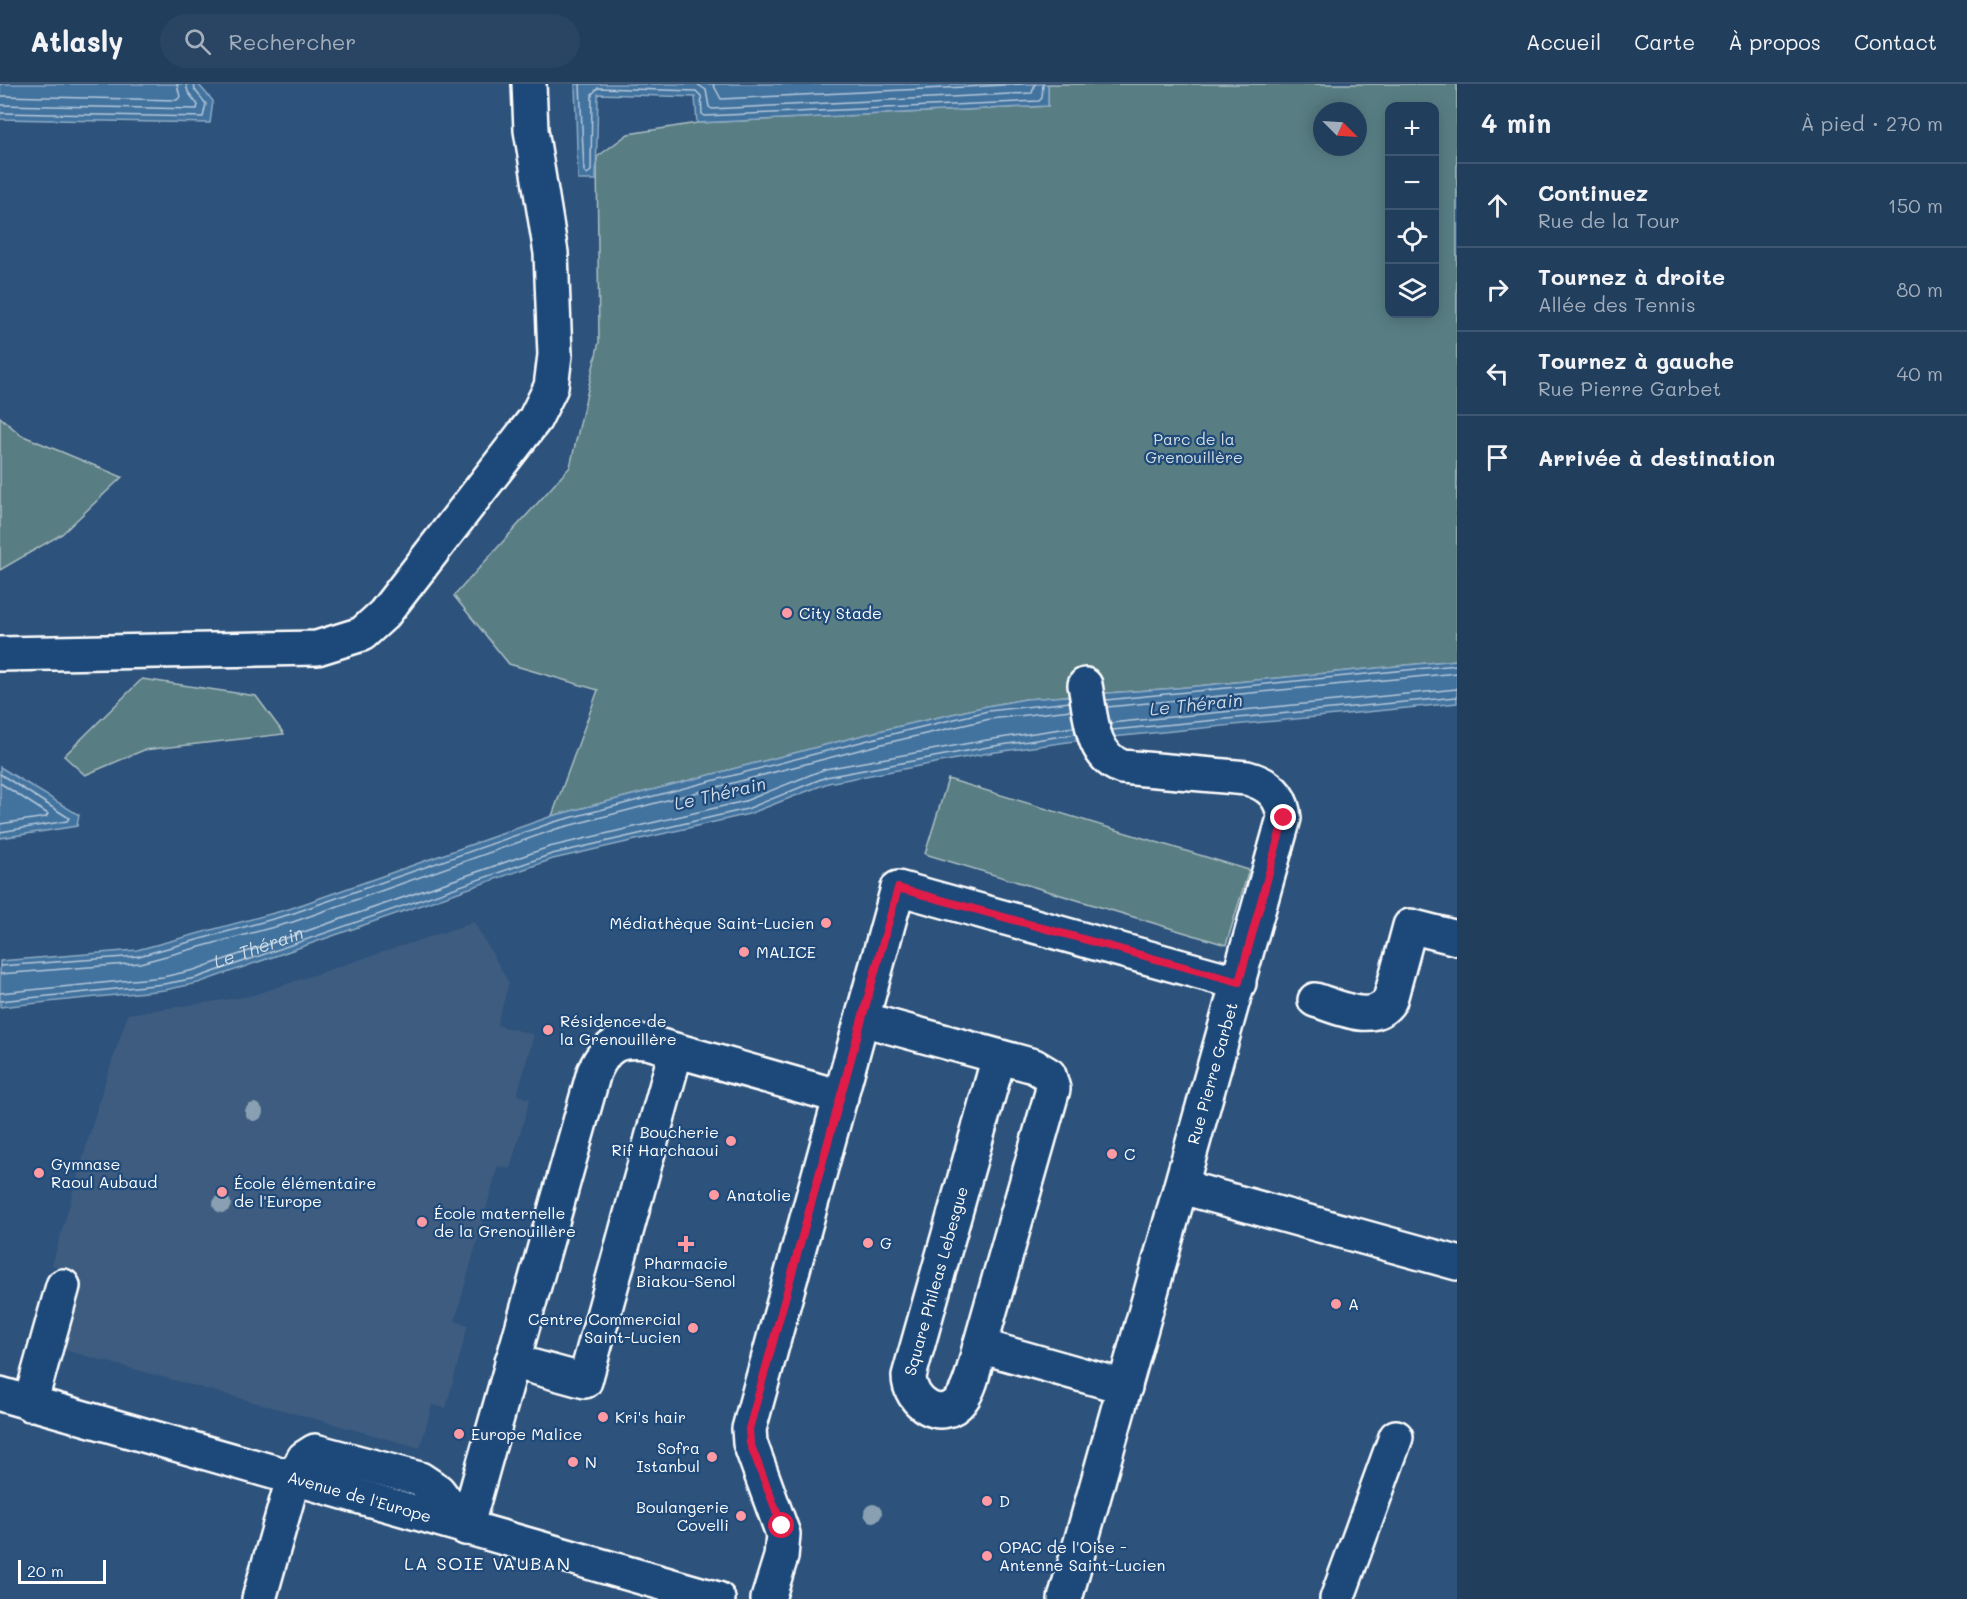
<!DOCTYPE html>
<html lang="fr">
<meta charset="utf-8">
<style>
:root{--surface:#223e5d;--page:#2a4563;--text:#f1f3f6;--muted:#a2aebc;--line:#3f5772}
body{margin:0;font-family:Mali,sans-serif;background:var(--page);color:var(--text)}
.controls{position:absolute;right:18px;top:18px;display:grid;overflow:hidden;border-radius:12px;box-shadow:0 3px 15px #0003}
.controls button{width:54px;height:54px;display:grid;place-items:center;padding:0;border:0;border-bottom:2px solid var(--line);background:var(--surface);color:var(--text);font:30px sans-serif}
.compass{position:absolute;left:1313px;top:18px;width:54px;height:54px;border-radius:50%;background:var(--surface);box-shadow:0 3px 15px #0003;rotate:114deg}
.scale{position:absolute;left:18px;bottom:15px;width:88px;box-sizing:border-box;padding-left:6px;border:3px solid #fff;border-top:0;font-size:16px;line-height:21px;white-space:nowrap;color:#fff;-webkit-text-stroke:4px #1f4a7a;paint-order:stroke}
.stop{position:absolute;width:18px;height:18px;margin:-14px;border:4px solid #e11d48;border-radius:50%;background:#fff}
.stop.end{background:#e11d48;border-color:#fff;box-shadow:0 2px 6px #0008}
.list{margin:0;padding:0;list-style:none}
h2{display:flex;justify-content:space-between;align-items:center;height:78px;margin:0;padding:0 24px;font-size:26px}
h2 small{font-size:20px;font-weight:400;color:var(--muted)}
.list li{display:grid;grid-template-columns:39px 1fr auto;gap:18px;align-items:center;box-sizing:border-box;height:84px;padding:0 24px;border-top:2px solid var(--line)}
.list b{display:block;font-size:22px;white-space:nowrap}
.list p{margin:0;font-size:20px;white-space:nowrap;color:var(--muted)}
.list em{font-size:20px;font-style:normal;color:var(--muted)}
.icon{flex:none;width:33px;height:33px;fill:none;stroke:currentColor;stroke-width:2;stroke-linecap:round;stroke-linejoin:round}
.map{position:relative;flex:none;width:1457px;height:1515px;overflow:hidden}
header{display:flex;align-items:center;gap:36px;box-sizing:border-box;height:84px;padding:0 30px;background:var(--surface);border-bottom:2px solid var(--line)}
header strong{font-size:28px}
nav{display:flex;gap:33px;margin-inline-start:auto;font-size:21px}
.search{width:420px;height:54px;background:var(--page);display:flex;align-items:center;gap:15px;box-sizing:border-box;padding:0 21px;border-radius:33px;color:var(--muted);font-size:22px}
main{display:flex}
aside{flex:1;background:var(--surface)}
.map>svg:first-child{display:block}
.built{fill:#3e5c7f}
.green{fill:#587e84;stroke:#acbec2;stroke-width:1.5;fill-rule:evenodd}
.water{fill:#43739f;stroke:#8eabc5;stroke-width:1.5}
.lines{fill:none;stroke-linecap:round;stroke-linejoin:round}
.shore{stroke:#b4c7d9;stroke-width:1.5}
.minor-casing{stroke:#fff;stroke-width:38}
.minor{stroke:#1f4a7a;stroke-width:33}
.tree{fill:#89a0b3}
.route{stroke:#e11d48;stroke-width:8}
.poi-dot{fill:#ff9aa2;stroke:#1f4a7a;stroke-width:2}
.labels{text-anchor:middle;stroke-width:4.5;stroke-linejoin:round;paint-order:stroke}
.park-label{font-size:16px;fill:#d5dfe0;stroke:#1f4a7a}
.poi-label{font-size:16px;fill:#fff;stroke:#1f4a7a;text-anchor:start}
.street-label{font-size:16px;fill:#fff;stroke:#1f4a7a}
.water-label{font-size:18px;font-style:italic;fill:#d0dce7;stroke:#1f4a7a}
.neighbourhood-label{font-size:18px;letter-spacing:1.5px;fill:#fff;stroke:#1f4a7a}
</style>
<header>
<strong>Atlasly</strong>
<div class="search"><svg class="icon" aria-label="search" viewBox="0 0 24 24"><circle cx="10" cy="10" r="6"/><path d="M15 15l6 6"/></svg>Rechercher</div>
<nav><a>Accueil</a><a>Carte</a><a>À propos</a><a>Contact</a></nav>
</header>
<main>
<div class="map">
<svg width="1457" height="1515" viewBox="0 0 1457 1515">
<rect width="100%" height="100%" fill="#2d527c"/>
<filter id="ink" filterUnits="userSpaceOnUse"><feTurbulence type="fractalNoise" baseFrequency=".0167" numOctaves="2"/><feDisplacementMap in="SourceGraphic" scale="12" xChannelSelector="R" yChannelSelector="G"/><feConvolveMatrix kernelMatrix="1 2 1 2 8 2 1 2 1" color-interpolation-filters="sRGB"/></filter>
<g filter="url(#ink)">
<path class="built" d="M474,838L509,899L497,941L534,951L517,1011L530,1015L510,1085L498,1082L455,1237L468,1241L446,1324L432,1321L420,1364L57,1264L78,1189L52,1181L102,1007L128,930L250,912Z"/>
<path class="green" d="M1048,0H1457V576L1177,604L1026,615L987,622L879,647L552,732L598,606L509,580L454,512L570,383L599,258L597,73L628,50L697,39L1048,22ZM1390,22H1434V230H1390ZM1322,27H1358V63H1322Z
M0,333L21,351L122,393L62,450L0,486Z
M142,595L256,612L284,650L144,666L85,691L64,672Z
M948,695L1249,786L1226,861L925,770Z"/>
<path class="water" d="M0,0H198L213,17L210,39L0,35Z
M575,0H1048V22L697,39L695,13L598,10L596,96H578Z
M1457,576V619L1082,656L989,669L828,699L749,730L553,775L198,899L165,906L0,923V877L137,866L289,825L552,732L879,647L987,622L1026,615L1177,604Z
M0,683L79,731L77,742L0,754Z"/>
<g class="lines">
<g class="shore">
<path d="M580,0L584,87L587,90L591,87L592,10L598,4L696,7L701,12L702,30L705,32L1039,17L1042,14L1043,0"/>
<path d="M697,0L706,6L709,23L712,25L1032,9L1035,0"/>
<path d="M713,0L721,15L1025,0"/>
<path d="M0,12L177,16L180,13L177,0"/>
<path d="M0,21L197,25L198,21L188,8L186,0"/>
<path d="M0,29L203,33L206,20L195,6L194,0"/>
<path d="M1106,616L1457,581"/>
<path d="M1107,623L1457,589"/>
<path d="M1110,639L1457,605"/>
<path d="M1112,646L1457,613"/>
<path d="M0,690L69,734L67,737L0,748"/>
<path d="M0,699L48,730L46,733L0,740"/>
<path d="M0,882L139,872L291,830L554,738L880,653L988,627L1070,618"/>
<path d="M0,890L140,879L293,838L556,745L882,660L990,635L1071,626"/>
<path id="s1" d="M0,909L163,893L194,886L549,763L745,717L825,685L987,656L1074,643"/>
<path d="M0,917L164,900L196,894L552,770L747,725L826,693L988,663L1076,650"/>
</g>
<g class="minor-casing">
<g id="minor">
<path d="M0,570L317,564L362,550L384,530L535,335L551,303L555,271L551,169L531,46L529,0"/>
<path d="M1315,916C1339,923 1374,942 1390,916L1410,842L1457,854"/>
<path d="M862,935L1034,982L1049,991L1053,1005L980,1262L1125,1303"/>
<path d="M1182,1103L1457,1179"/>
<path id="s2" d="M980,1262C975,1279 972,1302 961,1316C942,1341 909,1319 909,1292L999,973"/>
<path d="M512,1277L585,1297L676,967"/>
<path id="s3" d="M0,1310L718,1515"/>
<path d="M30,1320L63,1202"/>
<path d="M466,1444L594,988C607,960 617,956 647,958L841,1013"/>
<path d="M259,1515L293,1395L304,1374L315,1367L420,1395L438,1407L466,1444"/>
<path d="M768,1515L781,1473L783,1450L750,1359L749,1345L898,804L1239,899"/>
<path id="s4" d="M1065,1515L1284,734C1282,712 1269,700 1247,694L1122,683C1090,671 1091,630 1085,601"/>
<path d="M1337,1515L1396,1353"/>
</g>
</g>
<use href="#minor" class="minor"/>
</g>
<g class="tree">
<circle cx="254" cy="1028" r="9"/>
<circle cx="222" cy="1120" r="9"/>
<circle cx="873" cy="1429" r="9"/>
</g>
</g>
<g class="lines" filter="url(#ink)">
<path class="route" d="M782,1442L750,1359L749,1345L898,804L1239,898L1284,734"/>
</g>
<g class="poi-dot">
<circle cx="787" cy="529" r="6"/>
<circle cx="826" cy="839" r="6"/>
<circle cx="744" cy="868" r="6"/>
<circle cx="548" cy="946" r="6"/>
<circle cx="731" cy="1057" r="6"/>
<circle cx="1112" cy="1070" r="6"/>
<circle cx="39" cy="1089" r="6"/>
<circle cx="222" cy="1108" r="6"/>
<circle cx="714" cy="1111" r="6"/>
<circle cx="422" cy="1138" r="6"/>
<circle cx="868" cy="1159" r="6"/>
<path d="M683 1151h6v6h6v6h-6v6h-6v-6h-6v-6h6z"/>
<circle cx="1336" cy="1220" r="6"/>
<circle cx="693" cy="1244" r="6"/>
<circle cx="603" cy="1333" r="6"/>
<circle cx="459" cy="1350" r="6"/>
<circle cx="712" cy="1373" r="6"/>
<circle cx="573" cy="1378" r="6"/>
<circle cx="987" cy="1417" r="6"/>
<circle cx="741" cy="1432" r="6"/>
<circle cx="987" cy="1472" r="6"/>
</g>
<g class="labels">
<g class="park-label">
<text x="1194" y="361">Parc de la<tspan x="1194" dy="18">Grenouillère</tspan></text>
</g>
<g class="poi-label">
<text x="799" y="535">City Stade</text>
<text x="814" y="845" text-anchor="end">Médiathèque Saint-Lucien</text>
<text x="756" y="874">MALICE</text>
<text x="560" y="943">Résidence de<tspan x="560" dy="18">la Grenouillère</tspan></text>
<text x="719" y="1054" text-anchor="end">Boucherie<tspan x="719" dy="18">Rif Harchaoui</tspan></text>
<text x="1124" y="1076">C</text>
<text x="51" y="1086">Gymnase<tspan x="51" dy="18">Raoul Aubaud</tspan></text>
<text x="234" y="1105">École élémentaire<tspan x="234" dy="18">de l'Europe</tspan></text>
<text x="726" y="1117">Anatolie</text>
<text x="434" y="1135">École maternelle<tspan x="434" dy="18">de la Grenouillère</tspan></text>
<text x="880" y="1165">G</text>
<text x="686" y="1185" text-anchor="middle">Pharmacie<tspan x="686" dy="18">Biakou-Senol</tspan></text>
<text x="1348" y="1226">A</text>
<text x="681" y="1241" text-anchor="end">Centre Commercial<tspan x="681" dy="18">Saint-Lucien</tspan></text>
<text x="615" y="1339">Kri's hair</text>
<text x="471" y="1356">Europe Malice</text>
<text x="700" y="1370" text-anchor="end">Sofra<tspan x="700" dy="18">Istanbul</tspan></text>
<text x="585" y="1384">N</text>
<text x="999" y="1423">D</text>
<text x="729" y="1429" text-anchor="end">Boulangerie<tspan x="729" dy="18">Covelli</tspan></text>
<text x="999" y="1469">OPAC de l'Oise -<tspan x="999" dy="18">Antenne Saint-Lucien</tspan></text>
</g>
<g class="street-label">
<text dy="6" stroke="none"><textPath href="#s4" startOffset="546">Rue Pierre Garbet</textPath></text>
<text dy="6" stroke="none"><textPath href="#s2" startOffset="232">Square Phileas Lebesgue</textPath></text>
<text dy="6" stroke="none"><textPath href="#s3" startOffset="374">Avenue de l'Europe</textPath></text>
</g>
<g class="water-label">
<text transform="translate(1196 621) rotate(-6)" y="6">Le Thérain</text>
<text transform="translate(720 710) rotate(-13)" y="6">Le Thérain</text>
<text dy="6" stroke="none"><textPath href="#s1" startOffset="264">Le Thérain</textPath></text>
</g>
<g class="neighbourhood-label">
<text x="488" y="1486">LA SOIE VAUBAN</text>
</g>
</g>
</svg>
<div class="controls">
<button>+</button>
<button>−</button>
<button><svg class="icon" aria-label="locate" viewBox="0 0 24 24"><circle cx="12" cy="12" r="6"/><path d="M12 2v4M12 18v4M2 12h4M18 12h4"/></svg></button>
<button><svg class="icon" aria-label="layers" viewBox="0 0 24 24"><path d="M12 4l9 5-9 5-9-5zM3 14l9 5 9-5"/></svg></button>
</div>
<svg class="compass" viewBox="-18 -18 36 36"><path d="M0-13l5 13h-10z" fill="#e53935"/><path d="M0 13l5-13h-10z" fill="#a2aebc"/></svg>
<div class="scale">20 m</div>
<div class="stop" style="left:782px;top:1442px"></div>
<div class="stop end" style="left:1284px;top:734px"></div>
</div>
<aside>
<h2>4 min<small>À pied · 270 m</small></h2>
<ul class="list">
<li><svg class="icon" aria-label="ahead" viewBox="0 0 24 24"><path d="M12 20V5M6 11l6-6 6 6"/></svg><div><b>Continuez</b><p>Rue de la Tour</p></div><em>150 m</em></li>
<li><svg class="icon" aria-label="right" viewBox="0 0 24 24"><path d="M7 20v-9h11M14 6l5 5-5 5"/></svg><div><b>Tournez à droite</b><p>Allée des Tennis</p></div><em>80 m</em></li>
<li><svg class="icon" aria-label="left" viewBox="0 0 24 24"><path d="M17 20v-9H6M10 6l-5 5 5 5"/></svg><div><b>Tournez à gauche</b><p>Rue Pierre Garbet</p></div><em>40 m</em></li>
<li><svg class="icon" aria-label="arrive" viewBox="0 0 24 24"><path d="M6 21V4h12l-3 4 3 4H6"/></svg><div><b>Arrivée à destination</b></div></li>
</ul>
</aside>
</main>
